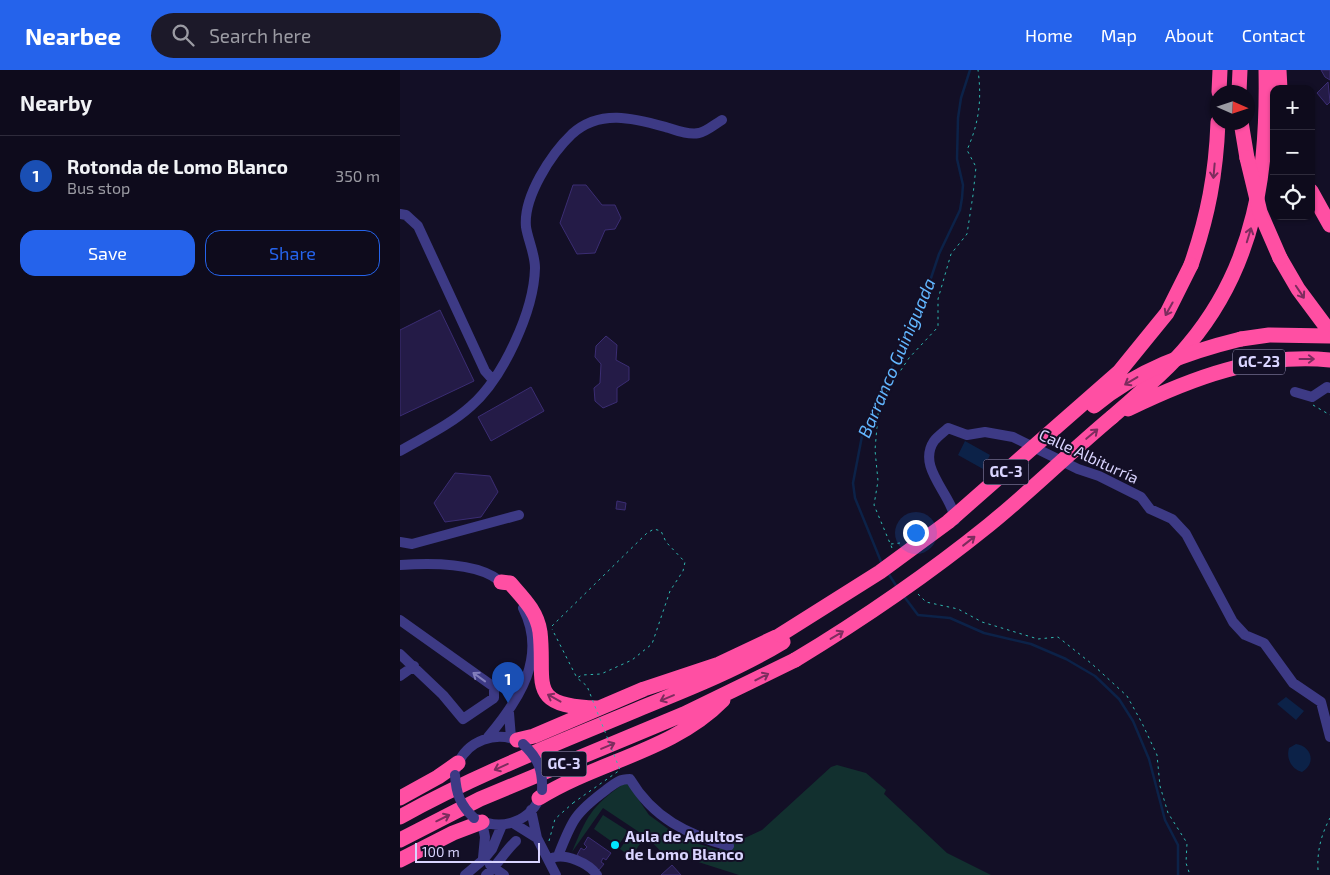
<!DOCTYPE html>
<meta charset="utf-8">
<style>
:root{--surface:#0e0b1c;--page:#1c1929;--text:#f1f3f6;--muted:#9b9ba3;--line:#2e2b3b;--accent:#2563eb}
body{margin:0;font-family:"Exo 2",sans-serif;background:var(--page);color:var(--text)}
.controls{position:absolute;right:15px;top:15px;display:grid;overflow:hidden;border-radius:10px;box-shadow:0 1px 4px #0004}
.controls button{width:45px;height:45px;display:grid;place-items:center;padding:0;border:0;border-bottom:1px solid var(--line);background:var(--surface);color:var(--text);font:25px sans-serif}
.compass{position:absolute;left:810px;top:15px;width:45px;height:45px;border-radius:50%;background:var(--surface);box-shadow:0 1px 4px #0004;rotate:93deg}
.scale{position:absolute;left:15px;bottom:12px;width:125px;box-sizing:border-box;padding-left:5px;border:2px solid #d9d4ff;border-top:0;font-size:14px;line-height:18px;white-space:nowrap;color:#d9d4ff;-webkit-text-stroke:4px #130f26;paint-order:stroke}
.you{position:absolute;left:515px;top:462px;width:18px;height:18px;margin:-12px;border:4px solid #fff;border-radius:50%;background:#1a73e8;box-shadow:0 0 0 8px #1a73e833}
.badge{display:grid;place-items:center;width:32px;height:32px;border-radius:50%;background:var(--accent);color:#fff;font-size:16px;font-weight:700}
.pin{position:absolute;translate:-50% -41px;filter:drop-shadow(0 1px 2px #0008)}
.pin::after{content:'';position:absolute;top:26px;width:18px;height:15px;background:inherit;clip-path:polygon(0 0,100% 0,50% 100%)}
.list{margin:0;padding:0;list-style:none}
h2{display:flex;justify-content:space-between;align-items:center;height:65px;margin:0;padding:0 20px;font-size:21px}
h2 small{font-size:16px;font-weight:400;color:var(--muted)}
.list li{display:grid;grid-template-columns:32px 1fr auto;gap:15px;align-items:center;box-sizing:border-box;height:80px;padding:0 20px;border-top:1px solid var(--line)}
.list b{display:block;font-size:19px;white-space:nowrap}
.list p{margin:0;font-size:16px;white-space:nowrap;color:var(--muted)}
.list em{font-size:16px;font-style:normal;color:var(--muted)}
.actions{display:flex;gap:10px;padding:15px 20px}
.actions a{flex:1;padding:11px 0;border:1px solid var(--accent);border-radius:15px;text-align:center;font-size:18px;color:var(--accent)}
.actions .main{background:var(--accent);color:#fff}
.icon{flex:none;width:28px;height:28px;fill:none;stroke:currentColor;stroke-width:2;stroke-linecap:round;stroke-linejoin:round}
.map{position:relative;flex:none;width:930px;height:805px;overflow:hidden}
header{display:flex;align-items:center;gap:30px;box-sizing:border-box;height:70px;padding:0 25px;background:var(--accent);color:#fff}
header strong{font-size:24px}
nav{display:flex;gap:28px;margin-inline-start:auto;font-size:18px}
.search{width:350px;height:45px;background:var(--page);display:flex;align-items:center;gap:12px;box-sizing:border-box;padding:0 18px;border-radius:28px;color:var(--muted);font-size:19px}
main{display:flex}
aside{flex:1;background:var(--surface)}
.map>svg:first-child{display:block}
.green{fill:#12302f}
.water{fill:#0c2248}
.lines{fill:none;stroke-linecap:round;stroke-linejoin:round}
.stream{stroke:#0c2248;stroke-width:2.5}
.building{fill:#241b47;stroke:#3b2d73}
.path{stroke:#2fb8b0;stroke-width:1;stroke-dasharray:2.5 4;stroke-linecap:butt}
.minor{stroke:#3d3a85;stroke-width:10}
.highway{stroke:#ff4fa3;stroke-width:15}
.path-bridge{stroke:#2fb8b0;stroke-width:1;stroke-dasharray:2.5 4;stroke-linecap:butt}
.minor-bridge{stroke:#3d3a85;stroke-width:10}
.highway-bridge{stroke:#ff4fa3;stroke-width:15}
.oneway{stroke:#7d2c5e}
.oneway2{stroke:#837fbc}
.poi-dot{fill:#00e5ff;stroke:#130f26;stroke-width:2}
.labels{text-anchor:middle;stroke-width:4;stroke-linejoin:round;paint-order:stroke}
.shield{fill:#130f26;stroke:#9e99be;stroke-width:1}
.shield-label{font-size:15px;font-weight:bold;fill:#d9d4ff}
.street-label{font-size:16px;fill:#d9d4ff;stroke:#130f26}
.poi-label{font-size:16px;font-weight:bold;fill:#d9d4ff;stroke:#130f26;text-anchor:start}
.water-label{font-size:18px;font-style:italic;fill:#62b6ff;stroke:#130f26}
</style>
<header>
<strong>Nearbee</strong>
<div class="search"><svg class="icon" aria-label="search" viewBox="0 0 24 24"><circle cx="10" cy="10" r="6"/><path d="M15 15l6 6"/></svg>Search here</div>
<nav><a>Home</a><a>Map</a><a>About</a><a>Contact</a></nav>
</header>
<main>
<aside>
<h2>Nearby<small></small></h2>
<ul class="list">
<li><span class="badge" style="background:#1a4fb4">1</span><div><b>Rotonda de Lomo Blanco</b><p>Bus stop</p></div><em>350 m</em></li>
</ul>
<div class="actions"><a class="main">Save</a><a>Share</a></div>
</aside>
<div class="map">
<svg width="930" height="805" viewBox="0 0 930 805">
<rect width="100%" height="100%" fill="#130f26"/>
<path class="green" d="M437,695L466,703L486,720L484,724L547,783L591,805H339L292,790L280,779L269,790L248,768L203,738L172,782C187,746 191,737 223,714H228L249,745L282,769L319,780L322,770L336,772L362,760L431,697Z
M203,745L228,761L218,776L194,759Z
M233,760L244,768L231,787L220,779Z"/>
<path class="water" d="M565,371L590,385L583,399L558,385Z
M886,627L904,641L896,650L877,634Z
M896,674C911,676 917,693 902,702C891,699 886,688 889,678Z"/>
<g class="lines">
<path class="stream" d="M482,494L455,428L453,413L462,366L531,208L539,184L560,140L562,128L563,115L557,89L558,48L561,28L570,0
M488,503L497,517
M503,525L518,545L550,548L584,563L631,574L666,589L695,606L719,629L733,651L749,689L765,750L778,775V805"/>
</g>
<path class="building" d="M921,0H930V10L925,7Z
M928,12L930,32L927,35L917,23Z
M173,115H186L202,135H215L221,148L215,159L205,160L195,183L177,184L160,153Z
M40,240L74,311L0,346V260Z
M206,266L217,275L216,290L229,297V310L217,318V332L203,338L195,331L194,318L200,313L201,294L195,287L196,276Z
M131,317L144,341L91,371L78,347Z
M55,403L90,406L98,422L81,447L45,452L34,433Z
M217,431L226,433L225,440L216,439Z
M188,767L211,783L206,790L203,788L201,792L204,794L199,800L177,785L181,778L184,780L187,777L184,774Z
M272,795L281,805H261Z"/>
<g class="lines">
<path class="path" d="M913,335L930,345
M491,474L500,473
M492,478L474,435L478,411L475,380L479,333L509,288L538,257V229L551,184L567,164L573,125L576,97L567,80C579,53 582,30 578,0
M518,524L526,532L558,539L582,552L638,569L658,567L692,594L727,626L742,653L757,685L760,716L768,743L787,773L786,793L790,805
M152,556L247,463L254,459L261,461L266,472L285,492L283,501L270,521L252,574L232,590L201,604L182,605L177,608L152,559
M149,771L155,749L173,733
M918,800C917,781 921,765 930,748"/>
<path class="minor" d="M0,144L6,145L18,156L85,301L93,310
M895,322L912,327L927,317L930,318
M0,381C24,367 50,355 71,336C103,308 134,241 135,198C135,184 128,170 126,157C123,127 151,84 172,64C201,38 236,49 269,58C278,61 289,65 299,63C306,62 315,54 322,50
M555,450C553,425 516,398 534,371C538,366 544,362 548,358L567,365L585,362L613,367L678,399L699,406L741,427L750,439L772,449L786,464L833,552L845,565L864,573L893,613L921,632L930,667
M0,472L12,474L119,445
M0,495C29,493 83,492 104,515
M0,550L94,617V628L63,649L43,625L0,584
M0,606L14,596
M109,643L111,668
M88,667C119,630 148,587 123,538
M56,699C65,670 97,659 123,673
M131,740L137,768L156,805
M77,749C102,762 132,751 141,724
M82,752L85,767L83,788
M113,753L137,768
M158,786C172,750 175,743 206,720C215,713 219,709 230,709C253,748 288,765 329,776
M152,788C165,783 189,793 197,805
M90,795L104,805
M65,805L83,790L92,779L102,755
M86,805C98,795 104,782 116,771"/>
<path class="highway" d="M879,0L880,19
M819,22L820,0
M839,22L840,0
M841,52L847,88
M911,121L930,155
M880,188L898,219L930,262
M791,195C808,146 816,104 818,52
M841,269L869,265L930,266
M728,339C792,308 857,283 930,290
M712,347C738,324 767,301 789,274C856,194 868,101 866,0
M101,512L110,513C123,528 137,541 140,562C146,613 125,636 197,638
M117,670L134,666L244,619L319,594L376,567
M0,728L38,707L58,693
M139,728C198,691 273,681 323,630
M0,747C79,703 163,671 246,636C293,617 340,598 383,572
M0,770L80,729L284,644L395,590
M0,790L53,763L82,752"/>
<path class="path-bridge" d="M173,733L220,700L187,616L177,608"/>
<path class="minor-bridge" d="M123,674C138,688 143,700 142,720
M55,705C56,723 60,735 74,748"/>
<path class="highway-bridge" d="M847,88L860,142L880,188
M694,336C737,300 788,282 841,269
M380,565L480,502L548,452L719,302L767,243L791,195
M395,590C463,549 527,505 589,455C631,421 670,382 712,347"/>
</g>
<defs><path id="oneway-shaft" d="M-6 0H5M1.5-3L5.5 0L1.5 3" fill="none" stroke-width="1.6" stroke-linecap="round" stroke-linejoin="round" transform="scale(1.25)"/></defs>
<g class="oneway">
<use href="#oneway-shaft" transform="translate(814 101) rotate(95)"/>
<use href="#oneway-shaft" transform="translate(849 165) rotate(-73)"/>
<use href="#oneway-shaft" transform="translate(900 222) rotate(56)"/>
<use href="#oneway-shaft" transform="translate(769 239) rotate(119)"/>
<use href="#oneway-shaft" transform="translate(907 289)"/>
<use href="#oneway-shaft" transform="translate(731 311) rotate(149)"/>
<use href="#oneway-shaft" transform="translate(692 364) rotate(-40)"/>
<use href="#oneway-shaft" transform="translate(569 471) rotate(-38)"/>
<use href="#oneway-shaft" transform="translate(437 565) rotate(-31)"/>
<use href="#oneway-shaft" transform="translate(362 607) rotate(-27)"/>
<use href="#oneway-shaft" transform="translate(154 628) rotate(-151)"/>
<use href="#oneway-shaft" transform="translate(267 628) rotate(157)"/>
<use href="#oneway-shaft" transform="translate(208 676) rotate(-23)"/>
<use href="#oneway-shaft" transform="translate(101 697) rotate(156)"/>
<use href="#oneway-shaft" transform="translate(43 748) rotate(-26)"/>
</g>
<use class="oneway2" href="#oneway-shaft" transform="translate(79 607) rotate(-144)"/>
<circle class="poi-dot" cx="215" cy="775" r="5"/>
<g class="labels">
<g class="shield">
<rect x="833" y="279.5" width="52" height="25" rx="4"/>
<rect x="583.5" y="389.5" width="45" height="25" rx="4"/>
<rect x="141.5" y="681.5" width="45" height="25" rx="4"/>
</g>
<g class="shield-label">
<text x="859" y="297">GC-23</text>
<text x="606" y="407">GC-3</text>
<text x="164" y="699">GC-3</text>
</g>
<g class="street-label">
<text transform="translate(689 386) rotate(25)" y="6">Calle Albiturría</text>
</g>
<g class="poi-label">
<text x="225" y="772">Aula de Adultos<tspan x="225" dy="18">de Lomo Blanco</tspan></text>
</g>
<g class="water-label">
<text transform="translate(497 288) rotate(-67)" y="6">Barranco Guiniguada</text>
</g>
</g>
</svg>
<div class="controls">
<button>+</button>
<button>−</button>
<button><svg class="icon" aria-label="locate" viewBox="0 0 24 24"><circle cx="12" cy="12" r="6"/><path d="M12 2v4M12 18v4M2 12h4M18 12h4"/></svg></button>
</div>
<svg class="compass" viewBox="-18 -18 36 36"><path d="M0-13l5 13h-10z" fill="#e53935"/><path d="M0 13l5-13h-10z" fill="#9b9ba3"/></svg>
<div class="scale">100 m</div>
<div class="you"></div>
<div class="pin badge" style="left:108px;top:633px;background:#1a4fb4">1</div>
</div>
</main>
